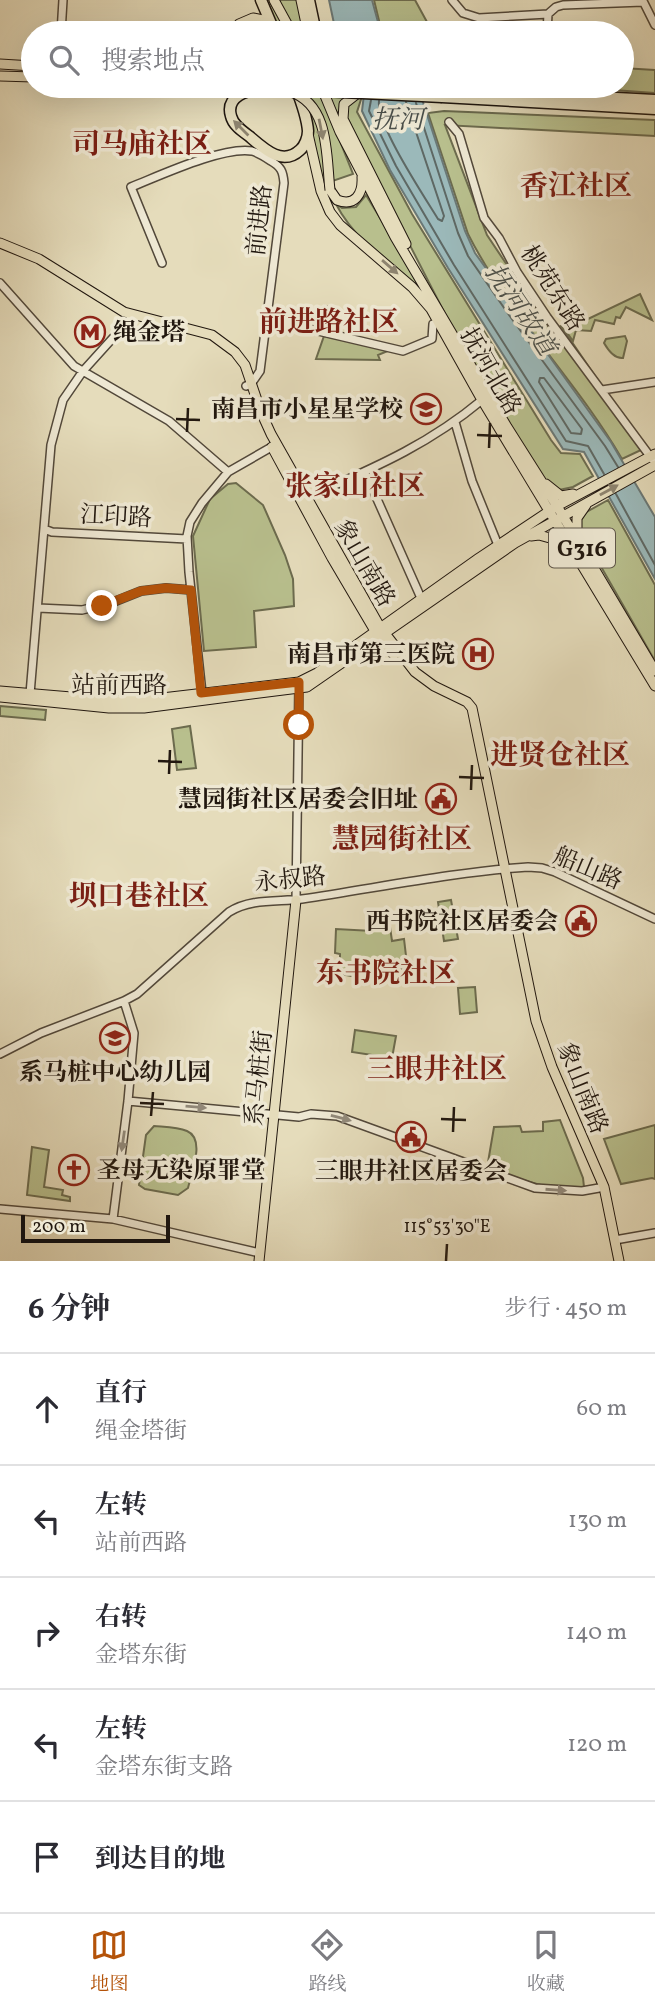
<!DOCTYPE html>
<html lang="zh">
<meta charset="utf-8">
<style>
:root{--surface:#fff;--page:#f2f2f3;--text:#2b2b33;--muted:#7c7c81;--line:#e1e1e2;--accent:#b45309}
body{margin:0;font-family:Vollkorn,"Noto Serif SC",serif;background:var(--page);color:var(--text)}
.scale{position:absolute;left:21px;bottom:18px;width:149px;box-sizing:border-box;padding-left:7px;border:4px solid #21170f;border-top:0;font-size:19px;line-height:24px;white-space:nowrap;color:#21170f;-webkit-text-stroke:5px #eee8d3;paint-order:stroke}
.stop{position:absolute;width:21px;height:21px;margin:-16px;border:5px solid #b45309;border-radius:50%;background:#fff}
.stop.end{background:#b45309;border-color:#fff;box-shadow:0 2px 7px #0008}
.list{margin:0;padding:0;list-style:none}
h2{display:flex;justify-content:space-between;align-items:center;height:91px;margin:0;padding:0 28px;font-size:30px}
h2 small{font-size:23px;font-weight:400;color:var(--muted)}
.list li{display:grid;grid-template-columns:46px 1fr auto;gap:21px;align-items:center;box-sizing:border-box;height:112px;padding:0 28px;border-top:2px solid var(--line)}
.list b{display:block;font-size:26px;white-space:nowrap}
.list p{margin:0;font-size:23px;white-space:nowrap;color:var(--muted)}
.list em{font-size:23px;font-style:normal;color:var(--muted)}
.icon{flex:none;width:38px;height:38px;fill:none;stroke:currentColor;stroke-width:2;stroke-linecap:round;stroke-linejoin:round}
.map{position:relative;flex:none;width:655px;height:1261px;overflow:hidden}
.search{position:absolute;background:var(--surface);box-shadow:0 7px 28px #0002;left:21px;right:21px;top:21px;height:77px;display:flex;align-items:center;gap:18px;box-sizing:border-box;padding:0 24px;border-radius:38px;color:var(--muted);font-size:26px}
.sheet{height:651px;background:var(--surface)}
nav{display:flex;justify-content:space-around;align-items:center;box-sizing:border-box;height:98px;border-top:2px solid var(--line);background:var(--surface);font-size:19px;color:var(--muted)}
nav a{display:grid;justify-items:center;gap:4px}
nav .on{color:var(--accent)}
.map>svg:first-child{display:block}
.green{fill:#b8bf8d;stroke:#6c6b4e;stroke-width:2}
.water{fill:#9bb9ba;stroke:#6a7876;stroke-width:2}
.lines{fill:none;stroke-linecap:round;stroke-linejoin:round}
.shore{stroke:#5e6864;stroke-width:2}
.minor-casing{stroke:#52483a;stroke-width:10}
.major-casing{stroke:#21170f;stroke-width:11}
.highway-casing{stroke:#21170f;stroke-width:13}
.minor{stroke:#eee8d3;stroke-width:7}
.major{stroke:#e5dcbb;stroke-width:9}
.highway{stroke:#e5dcbb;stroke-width:10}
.major-bridge-casing{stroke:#21170f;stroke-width:11;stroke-linecap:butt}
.highway-bridge-casing{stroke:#21170f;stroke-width:13;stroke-linecap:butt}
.major-bridge{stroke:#e5dcbb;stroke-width:9}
.highway-bridge{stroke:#e5dcbb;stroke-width:10}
.oneway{fill:#8d836e}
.oneway2{fill:#928a7b}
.route{stroke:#b45309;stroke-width:9}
.ticks{fill:none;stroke:#21170f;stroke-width:2.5}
.labels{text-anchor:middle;stroke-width:7;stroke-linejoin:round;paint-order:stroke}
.shield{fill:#eee8d3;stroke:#5e564a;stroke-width:2}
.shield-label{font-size:23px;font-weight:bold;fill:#21170f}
.street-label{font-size:24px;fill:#21170f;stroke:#eee8d3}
.poi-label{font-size:24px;font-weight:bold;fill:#21170f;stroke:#eee8d3;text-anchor:end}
.water-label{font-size:26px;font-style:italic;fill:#4c504b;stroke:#eee8d3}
.quarter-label{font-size:28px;font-weight:bold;fill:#7a1f14;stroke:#eee8d3}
.ticks-label{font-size:18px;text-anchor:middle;fill:#21170f;stroke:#eee8d3;stroke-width:7;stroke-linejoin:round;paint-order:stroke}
</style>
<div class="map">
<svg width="655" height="1261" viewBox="0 0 655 1261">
<rect width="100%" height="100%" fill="#e5dcbb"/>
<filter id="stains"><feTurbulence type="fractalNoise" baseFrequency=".00286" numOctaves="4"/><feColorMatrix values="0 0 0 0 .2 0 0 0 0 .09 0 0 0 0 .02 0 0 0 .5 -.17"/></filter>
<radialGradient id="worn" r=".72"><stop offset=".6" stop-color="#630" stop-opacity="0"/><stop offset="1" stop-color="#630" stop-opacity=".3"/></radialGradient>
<path class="green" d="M265,0H298L305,33H277Z
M374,0H415L433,33H382Z
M622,68L655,70V93L557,86H622Z
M296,86H318L353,174L321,185Z
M325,88L364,90L357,112L412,214L551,440L561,453L580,454L593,476L573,487L559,490L543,478L462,347L355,138L330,102Z
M444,111L655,120V136L445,125L487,235L551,331L561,326L608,395L641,450L622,459C577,381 509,315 468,234L428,113Z
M366,195L432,303C401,274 355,242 336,204L342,208L356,207Z
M640,294L652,320L626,307L620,318L616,317L614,324L595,320L591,331L576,330L573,341L565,330Z
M325,306L338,308L340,317L338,333L322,330Z
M324,336L390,350L378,355L380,360L316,359Z
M625,336L627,341L623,358C614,359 608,350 604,343L606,339Z
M236,483L263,505L285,555L293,579L294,606L254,611L256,647L204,651L193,536L210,499L228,484Z
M608,500L655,585V661L580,530L581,515Z
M0,706L46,710L45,720L0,716Z
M190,726L196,768L177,770L172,729Z
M451,900L458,939L444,941L438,902Z
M390,927L392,941L404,939L408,973L402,974L401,964L384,962L381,963L379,981L340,974V954L335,953L336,929L373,931Z
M475,987L477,1012L460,1014L458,988Z
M355,1030L396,1036L392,1058L352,1052Z
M560,1120L583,1178L584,1187C551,1193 518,1178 487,1168L494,1127L520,1126L522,1132L543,1131V1122Z
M655,1125V1179L652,1178L621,1184L604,1139Z
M154,1126C164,1127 177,1127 187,1131C206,1139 191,1174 188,1188L178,1195L145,1189L139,1185L146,1135Z
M32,1147L49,1150L44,1187L63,1190L62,1195L70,1197V1201L27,1195Z"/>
<path class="water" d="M329,0H372L381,33H336Z
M365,86H417L419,90L465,231L475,253L611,442L655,517V579L584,452L563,449L448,268L390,170L362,111Z"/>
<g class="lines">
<path class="shore" d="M371,100L369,111L396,166L454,265L566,441L588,446L604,474
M379,101C376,124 424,196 438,219L442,221L444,216L406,102
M416,103L458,233L468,256L509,315L605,446L618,467
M540,378H544L582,429L581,434L571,433L539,382Z
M616,494L655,565"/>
<g class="minor-casing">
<path id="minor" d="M452,0L463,13L479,18L548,14
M643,1L655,25
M61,33L63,0
M547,33L548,14L556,7L563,5L643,2
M449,122L459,134L484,218L499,238L517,272L547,317L652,459
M162,263L131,187C159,176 223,146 252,151C259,153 265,157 271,161C281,167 283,171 284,183L260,371L251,384L246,386
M0,283L74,366L169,421L228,472
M267,319L403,351L432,339L433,324
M602,390L655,382
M455,422L472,481L498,545
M365,472L421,598
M306,498C371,469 427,446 482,400
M44,529L52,532L187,539
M38,608L82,610L111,603L141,591L166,588L191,590
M202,693L189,572L187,536L190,522L202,503L228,472L275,445
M30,694L51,445L63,400L83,371L130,319
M296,900L299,683
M0,1054L41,1033L124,1001L137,994L229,912C251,898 278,902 302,899C377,888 453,872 528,867L542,868L555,872L655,919
M128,1101L299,1117L311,1114L337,1116L535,1188L582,1191L599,1188
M0,1209L113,1219L260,1253
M113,1219L128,1101L134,1033L124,1001
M615,1240L655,1233"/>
</g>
<g class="major-casing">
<path id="major" d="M274,0L292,33
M301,0L308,33
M233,33L239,24L253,18L263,20L273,30
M0,64L33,66
M0,76L33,77
M230,86L256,87
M321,86L340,132L395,237L507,427L557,506L655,671
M358,93L344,104L343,119L406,244
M308,134L321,191L330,212L340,225L412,287L431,309L482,400L655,686
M330,190L337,200C355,207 363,194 362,177
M0,243L39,259L124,312L212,335L235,352L245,365L261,412L271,434L380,627L415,672L434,686L467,702L472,708L536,1021L552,1067L604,1187L619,1261
M272,447L332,558L375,631L394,655
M546,484L561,496L573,494
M531,536L539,535L568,543
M577,537V518L586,505
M0,691L107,700H145L299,682L317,673L479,558L557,506L655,454
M0,697L109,708H144L307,687L515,543L655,465
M259,1261L296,900"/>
</g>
<g class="highway-casing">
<path id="highway" d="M261,0L275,33
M309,0L316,33
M393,86L655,100
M262,88C248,90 225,96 231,116C233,125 242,131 249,136C263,148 282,167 300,150C305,146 308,137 308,131C307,117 301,101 296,88
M442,97L655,109"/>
</g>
<use href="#minor" class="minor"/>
<use href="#major" class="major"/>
<use href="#highway" class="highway"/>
<g class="major-bridge-casing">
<path id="major-bridge" d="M291,92C330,105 326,156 330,190"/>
</g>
<g class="highway-bridge-casing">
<path id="highway-bridge" d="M262,88L442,97"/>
</g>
<use href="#major-bridge" class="major-bridge"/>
<use href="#highway-bridge" class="highway-bridge"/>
</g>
<defs><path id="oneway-solid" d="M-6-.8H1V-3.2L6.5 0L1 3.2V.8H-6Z" transform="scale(1.75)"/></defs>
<g class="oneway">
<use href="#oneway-solid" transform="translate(241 128) rotate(-135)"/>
<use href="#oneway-solid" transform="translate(321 129) rotate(79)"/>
<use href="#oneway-solid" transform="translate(390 267) rotate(41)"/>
<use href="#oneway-solid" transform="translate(609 490) rotate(-29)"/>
</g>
<g class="oneway2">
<use href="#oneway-solid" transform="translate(196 1107) rotate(5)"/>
<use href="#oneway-solid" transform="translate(341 1118) rotate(15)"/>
<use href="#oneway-solid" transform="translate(123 1141) rotate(98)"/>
<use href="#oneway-solid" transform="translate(556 1190) rotate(4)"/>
</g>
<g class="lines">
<path class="route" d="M102,606L141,591L166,588L191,590L201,693L299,682V725"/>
</g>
<path class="ticks" d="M176,419L200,420M187,432L188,408M477,435L502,436M489,448L490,423M158,761L182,762M169,774L170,750M459,777L484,778M471,790L472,765M140,1103L164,1104M151,1116L153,1092M441,1119L466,1120M453,1132L454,1107M446,1261L447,1244"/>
<defs>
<g id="metro-ring" transform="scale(1.575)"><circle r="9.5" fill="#eee8d3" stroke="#8f2418" stroke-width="1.5"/><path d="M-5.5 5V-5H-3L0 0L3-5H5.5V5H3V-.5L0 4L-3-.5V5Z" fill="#8f2418"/></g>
<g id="school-ring" transform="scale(1.575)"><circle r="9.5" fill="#eee8d3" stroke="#8f2418" stroke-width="1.5"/><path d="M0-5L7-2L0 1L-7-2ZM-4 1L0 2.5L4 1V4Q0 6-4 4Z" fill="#8f2418"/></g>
<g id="hospital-ring" transform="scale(1.575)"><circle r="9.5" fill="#eee8d3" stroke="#8f2418" stroke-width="1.5"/><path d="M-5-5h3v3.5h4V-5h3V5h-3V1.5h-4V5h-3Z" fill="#8f2418"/></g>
<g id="civic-ring" transform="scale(1.575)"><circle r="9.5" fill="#eee8d3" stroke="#8f2418" stroke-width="1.5"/><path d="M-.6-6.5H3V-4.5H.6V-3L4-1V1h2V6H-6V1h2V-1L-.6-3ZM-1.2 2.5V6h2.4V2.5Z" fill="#8f2418"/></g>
<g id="church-ring" transform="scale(1.575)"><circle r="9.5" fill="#eee8d3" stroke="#8f2418" stroke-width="1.5"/><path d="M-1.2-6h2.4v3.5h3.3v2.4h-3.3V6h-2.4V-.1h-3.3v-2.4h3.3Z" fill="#8f2418"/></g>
</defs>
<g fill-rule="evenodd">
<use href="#metro-ring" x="90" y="332"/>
<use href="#school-ring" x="426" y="409"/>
<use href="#hospital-ring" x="478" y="654"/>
<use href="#civic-ring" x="441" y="799"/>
<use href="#civic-ring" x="581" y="921"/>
<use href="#school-ring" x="115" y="1038"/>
<use href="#civic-ring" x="411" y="1137"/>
<use href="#church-ring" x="74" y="1170"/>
</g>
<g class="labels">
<rect class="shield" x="549" y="528.5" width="66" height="39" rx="5"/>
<g class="shield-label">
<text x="582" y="556">G316</text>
</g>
<g class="street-label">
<text transform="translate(259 220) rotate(-84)" y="8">前进路</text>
<text transform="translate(553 288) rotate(57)" y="8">桃苑东路</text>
<text transform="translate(491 371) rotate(60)" y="8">抚河北路</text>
<text transform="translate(116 516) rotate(3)" y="8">江印路</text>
<text transform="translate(365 563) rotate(60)" y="8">象山南路</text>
<text x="119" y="693">站前西路</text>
<text transform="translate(588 868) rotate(23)" y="8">船山路</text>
<text transform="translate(290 879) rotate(-6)" y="8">永叔路</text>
<text transform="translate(258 1078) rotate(-84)" y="8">系马桩街</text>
<text transform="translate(583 1088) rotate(68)" y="8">象山南路</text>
</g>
<g class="poi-label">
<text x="113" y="340" text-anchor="start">绳金塔</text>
<text x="403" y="417">南昌市小星星学校</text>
<text x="455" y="662">南昌市第三医院</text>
<text x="418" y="807">慧园街社区居委会旧址</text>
<text x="558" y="929">西书院社区居委会</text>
<text x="115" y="1080" text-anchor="middle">系马桩中心幼儿园</text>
<text x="97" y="1178" text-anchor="start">圣母无染原罪堂</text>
<text x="411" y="1179" text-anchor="middle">三眼井社区居委会</text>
</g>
<g class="water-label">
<text x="398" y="128">抚河</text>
<text transform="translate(521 309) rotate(56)" y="9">抚河故道</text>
</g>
<g class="quarter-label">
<text x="142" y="153">司马庙社区</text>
<text x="576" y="195">香江社区</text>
<text x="329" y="331">前进路社区</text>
<text x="355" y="495">张家山社区</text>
<text x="560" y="764">进贤仓社区</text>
<text x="402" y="848">慧园街社区</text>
<text x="139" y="905">坝口巷社区</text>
<text x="386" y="982">东书院社区</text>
<text x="437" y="1078">三眼井社区</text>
</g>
</g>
<g class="ticks-label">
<text x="447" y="1232">115°53'30"E</text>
</g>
<rect width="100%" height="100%" filter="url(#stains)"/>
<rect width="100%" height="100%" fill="url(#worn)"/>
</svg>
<div class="scale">200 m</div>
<div class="stop" style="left:299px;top:725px"></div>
<div class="stop end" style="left:102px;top:606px"></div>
<div class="search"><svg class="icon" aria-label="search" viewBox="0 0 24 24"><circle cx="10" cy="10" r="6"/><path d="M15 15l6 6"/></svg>搜索地点</div>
</div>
<section class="sheet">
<h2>6 分钟<small>步行 · 450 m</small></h2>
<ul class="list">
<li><svg class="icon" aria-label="ahead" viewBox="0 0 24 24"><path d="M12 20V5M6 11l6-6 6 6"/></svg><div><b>直行</b><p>绳金塔街</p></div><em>60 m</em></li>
<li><svg class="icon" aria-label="left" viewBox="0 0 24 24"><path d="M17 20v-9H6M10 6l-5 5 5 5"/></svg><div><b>左转</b><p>站前西路</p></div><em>130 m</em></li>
<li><svg class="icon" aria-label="right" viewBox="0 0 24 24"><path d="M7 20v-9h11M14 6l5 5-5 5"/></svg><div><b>右转</b><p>金塔东街</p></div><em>140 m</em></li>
<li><svg class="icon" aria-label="left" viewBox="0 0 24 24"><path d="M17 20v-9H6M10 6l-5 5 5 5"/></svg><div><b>左转</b><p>金塔东街支路</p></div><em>120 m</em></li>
<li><svg class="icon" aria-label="arrive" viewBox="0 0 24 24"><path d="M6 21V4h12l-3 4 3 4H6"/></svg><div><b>到达目的地</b></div></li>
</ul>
</section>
<nav>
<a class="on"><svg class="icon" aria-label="map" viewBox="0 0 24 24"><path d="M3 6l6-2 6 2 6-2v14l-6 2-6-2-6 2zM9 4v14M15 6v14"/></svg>地图</a>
<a><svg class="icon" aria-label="directions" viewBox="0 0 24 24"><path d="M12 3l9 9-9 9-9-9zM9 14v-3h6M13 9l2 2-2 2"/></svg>路线</a>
<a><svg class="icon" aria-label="saved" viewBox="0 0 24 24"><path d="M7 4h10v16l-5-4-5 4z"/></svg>收藏</a>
</nav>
